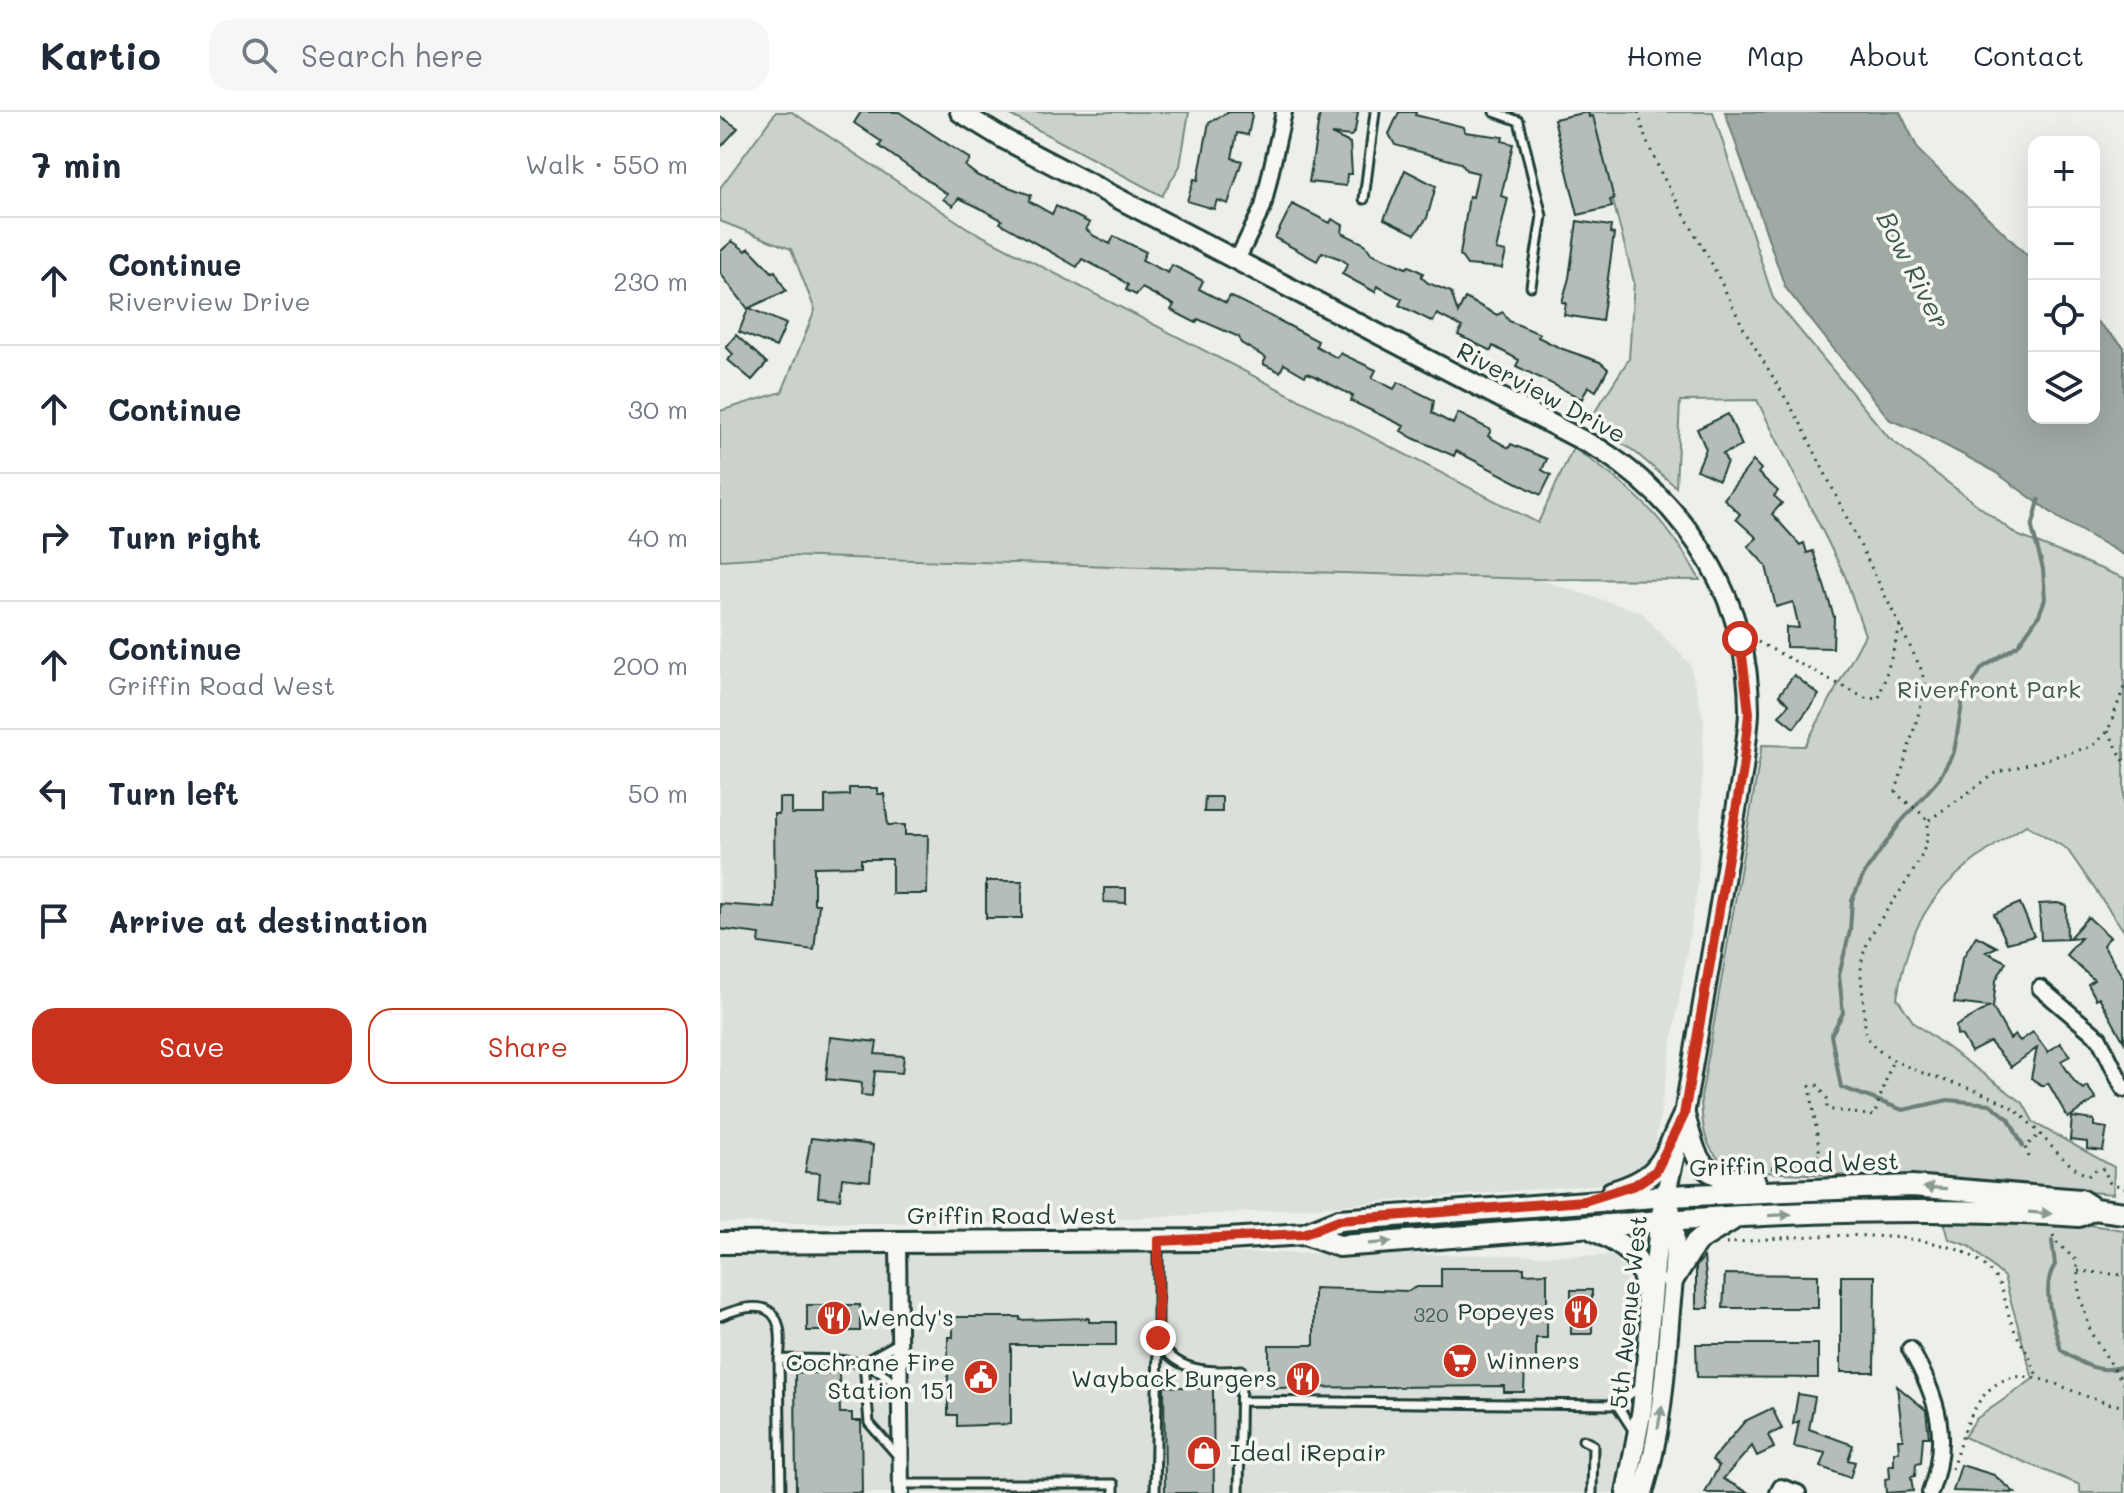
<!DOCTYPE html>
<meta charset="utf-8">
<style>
:root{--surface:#fff;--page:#f6f6f7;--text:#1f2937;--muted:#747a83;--line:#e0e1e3;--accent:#c8321e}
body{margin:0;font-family:Mali,sans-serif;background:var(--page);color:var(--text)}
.controls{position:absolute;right:24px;top:24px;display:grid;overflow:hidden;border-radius:16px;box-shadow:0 8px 32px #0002}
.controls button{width:72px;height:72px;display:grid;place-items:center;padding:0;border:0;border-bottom:2px solid var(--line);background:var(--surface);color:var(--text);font:40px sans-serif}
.stop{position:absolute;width:24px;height:24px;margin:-18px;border:6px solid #c8321e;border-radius:50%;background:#fff}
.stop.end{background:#c8321e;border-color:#fff;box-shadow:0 2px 8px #0008}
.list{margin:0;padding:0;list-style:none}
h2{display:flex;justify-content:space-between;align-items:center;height:104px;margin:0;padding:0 32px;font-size:34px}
h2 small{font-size:26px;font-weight:400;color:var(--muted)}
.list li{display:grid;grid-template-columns:52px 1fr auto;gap:24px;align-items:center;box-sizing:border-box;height:128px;padding:0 32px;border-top:2px solid var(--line)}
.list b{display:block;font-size:30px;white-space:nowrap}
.list p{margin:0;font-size:26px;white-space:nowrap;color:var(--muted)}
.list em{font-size:26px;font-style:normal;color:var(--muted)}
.actions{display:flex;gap:16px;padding:24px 32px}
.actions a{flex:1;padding:18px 0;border:2px solid var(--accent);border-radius:24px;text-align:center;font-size:28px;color:var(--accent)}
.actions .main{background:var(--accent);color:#fff}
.icon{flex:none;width:44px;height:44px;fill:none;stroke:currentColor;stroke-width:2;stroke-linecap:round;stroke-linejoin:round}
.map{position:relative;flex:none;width:1404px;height:1381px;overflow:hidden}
header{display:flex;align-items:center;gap:48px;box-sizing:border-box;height:112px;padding:0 40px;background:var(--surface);border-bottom:2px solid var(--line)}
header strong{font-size:38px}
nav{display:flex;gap:44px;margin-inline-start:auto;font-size:28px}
.search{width:560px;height:72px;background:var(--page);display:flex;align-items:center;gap:20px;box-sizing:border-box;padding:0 28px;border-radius:24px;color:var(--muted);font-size:30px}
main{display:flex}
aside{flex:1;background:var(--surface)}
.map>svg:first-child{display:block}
.built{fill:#dce0db}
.green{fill:#cbd2cc;stroke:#758880;stroke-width:2}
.water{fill:#9faaa4;stroke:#6c7e77;stroke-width:2}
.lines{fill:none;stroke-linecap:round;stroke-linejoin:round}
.stream{stroke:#6c7e77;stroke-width:4}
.building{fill:#b4bdb8;stroke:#1f3d34;stroke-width:2}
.service-casing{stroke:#1f3d34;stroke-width:13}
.minor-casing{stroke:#1f3d34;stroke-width:20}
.tertiary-casing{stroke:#1f3d34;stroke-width:24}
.secondary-casing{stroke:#1f3d34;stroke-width:26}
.path{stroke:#1f3d34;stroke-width:3;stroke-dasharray:2 6;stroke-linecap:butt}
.service{stroke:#f6f6f2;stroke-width:7}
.minor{stroke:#f6f6f2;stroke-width:14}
.tertiary{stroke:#f6f6f2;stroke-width:18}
.secondary{stroke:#f6f6f2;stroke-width:20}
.oneway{fill:#8a9a93}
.route{stroke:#c8321e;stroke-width:10}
.labels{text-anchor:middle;stroke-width:7;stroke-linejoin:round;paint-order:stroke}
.number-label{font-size:20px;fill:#445d55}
.street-label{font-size:24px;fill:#1f3d34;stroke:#f6f6f2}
.park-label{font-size:24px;fill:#415b52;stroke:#f6f6f2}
.poi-label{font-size:24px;fill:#1f3d34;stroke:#f6f6f2;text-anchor:end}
.water-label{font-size:26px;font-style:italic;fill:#3f5850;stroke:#f6f6f2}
</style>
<header>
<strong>Kartio</strong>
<div class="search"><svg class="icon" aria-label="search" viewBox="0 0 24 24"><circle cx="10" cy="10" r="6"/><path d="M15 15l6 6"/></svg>Search here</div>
<nav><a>Home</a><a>Map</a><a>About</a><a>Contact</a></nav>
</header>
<main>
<aside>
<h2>7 min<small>Walk · 550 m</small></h2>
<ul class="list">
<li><svg class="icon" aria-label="ahead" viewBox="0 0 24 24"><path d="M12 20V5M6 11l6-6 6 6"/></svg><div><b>Continue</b><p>Riverview Drive</p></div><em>230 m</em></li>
<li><svg class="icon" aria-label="ahead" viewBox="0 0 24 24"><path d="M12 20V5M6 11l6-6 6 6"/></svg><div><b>Continue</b></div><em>30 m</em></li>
<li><svg class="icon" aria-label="right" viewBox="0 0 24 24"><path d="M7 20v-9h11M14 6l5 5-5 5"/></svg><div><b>Turn right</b></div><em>40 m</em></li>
<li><svg class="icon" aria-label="ahead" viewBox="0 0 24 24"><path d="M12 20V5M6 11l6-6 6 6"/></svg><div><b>Continue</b><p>Griffin Road West</p></div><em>200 m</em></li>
<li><svg class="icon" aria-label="left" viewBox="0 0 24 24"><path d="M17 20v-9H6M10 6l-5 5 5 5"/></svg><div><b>Turn left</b></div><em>50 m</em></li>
<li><svg class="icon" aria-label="arrive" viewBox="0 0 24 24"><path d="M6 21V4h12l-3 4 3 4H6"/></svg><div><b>Arrive at destination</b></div></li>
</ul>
<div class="actions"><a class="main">Save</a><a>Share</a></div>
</aside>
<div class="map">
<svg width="1404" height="1381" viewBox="0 0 1404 1381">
<rect width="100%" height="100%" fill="#edefea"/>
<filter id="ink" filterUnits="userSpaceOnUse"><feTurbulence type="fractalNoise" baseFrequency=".0125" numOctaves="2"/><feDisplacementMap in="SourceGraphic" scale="16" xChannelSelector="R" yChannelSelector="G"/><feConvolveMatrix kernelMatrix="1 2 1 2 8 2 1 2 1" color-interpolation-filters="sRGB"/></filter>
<g filter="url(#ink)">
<path class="built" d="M64,444L816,467L921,500L970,552L984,609L978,771L933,1046L921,1058L894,1071L532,1100L319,1111H0V448Z
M0,1131L178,1138L893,1144L906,1160L907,1266L900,1372L897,1381H0Z"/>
<path class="green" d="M56,0H72L249,117L818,411L853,336C911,374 947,407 980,468L816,467L64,444L0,448V299L62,280L95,198L71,137L0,109V76Z
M294,0H469L460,54L442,84L292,4Z
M870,0H993L1053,186L1169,326L1297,423L1404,466V819L1347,737L1306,713C1227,764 1193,790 1177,886L1194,911L1303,991L1314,1011L1394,1055L1393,1082L1210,1067L1015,1059C984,1042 982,1017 981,986L1042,633L1085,634L1145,523L1125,464L1037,288L960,289L956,375L915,340L869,309L909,247L914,170Z
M1224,1109L1363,1112L1404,1118V1381H1360V1373L1244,1325L1256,1307L1313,1267L1284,1165L1249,1134L1229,1127Z"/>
<path class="water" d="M1005,0H1180L1199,39L1314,150V306H1374V207L1404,235V443L1340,407L1274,359L1196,318L1170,308L1065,175Z"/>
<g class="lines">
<path class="stream" d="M1303,1034L1289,1007L1270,992L1228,988L1183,998L1121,975L1111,923L1123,901L1119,863L1130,819L1132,788L1144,762L1180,711L1219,667L1234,640L1243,587L1262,556L1298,533L1319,503L1325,487L1323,457L1312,416L1319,388
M1332,1129L1335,1153C1319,1175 1335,1215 1341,1238C1362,1252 1379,1263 1404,1254"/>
</g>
<path class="building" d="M141,0H179L250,47L245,54L258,64L311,83L309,89L332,102L336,94L370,111L366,117L374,124L390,132L394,124L426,140L422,148L448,161L452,153L466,160L483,169L479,177L506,191L510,184L562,210L598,229L596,234L617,246L620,241L656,258L652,266L674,277L678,270L714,288L712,301L733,312L738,301L771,318L768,324L789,336L791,332L827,347L822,358L831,363L821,383L736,339L734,344L693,326L681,319L684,314L631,289L633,284L593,263L587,261L585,264L564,252L560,260L543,252L546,246L521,231L519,225L478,207L476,211L451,198L454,193L422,176L416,183L406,178L408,173L396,164L362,147L357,155L280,111L282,108L258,95L239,86L233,94L223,87L227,82L159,34L162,30L134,11Z
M509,0H532V4L528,23L517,21L512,46L522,49L508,92L497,88L494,97L467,89L474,67L478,68L489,10Z
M600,0H638L635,19L631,24L611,22L630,31L632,62H627L626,74L589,70Z
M679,0H696L695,3L744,15L745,20L783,25L782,29L793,32L781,84L788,86L776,138L786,140L782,156L747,153L740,143L749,84L753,85L758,61L746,58L741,51L675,33L669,22Z
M868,0L869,5L873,4L894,87L890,88L892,95L858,103L834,7Z
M0,4L18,16L0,36Z
M685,58L716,74L707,106L695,122L664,107Z
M572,92L610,111L612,107L623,113L622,121L645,132L651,141L686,156L689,154L703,161L701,165L708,171L731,180L738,201L745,186L777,203L783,200L789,209L820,222L818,225L840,236L880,250L888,257L876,279L868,274L862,287L796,254L799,248L773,234L771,239L738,223L742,215L717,202L713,210L679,193L682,187L657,174L655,180L622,162L628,152L621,147L602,140L597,149L555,126Z
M857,109L891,114L890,121L894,122L882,209L844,203L846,191L842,190L849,166Z
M12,129L26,139L29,136L52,160L55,159L66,179L29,196L66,212L56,235L19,220L28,197L0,161V140Z
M16,223L47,251L32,268L8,248L13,242L6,235Z
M1008,302L1022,334L1003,342L1007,350L999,368L977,358L986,337L977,317Z
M1033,349L1041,357L1038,361L1058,379L1054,384L1062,391L1052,402L1080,433L1084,431L1087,441L1093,439L1114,505L1113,536L1066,535V515L1079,516L1073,490L1056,495L1046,454L1028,434L1037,426L1016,407L1020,402L1004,387Z
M1074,563L1099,583L1074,616L1059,604L1069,592L1059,583Z
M129,676H158V682H164L168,713H185V723H208L207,782H172V747H141V754L94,755V792H99L94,838L39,831L40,822L0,817V792L55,796L54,702H59V686H72V702H105V684L129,683Z
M485,685H502V700H484Z
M266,769H302V806H266Z
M384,776H406V791L384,790Z
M1300,791L1314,824L1287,831L1274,802Z
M1337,791L1346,793L1347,827L1321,828L1319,792Z
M1368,805L1390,825L1383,833L1404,867V930L1379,885L1376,887L1368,872L1374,868L1346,843L1361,826L1348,827Z
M1256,824L1277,835L1266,840L1286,850L1276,868L1273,896L1290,927L1295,923L1300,929L1313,920L1328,940L1340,931L1350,944L1341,949L1355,970L1363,977L1367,974L1376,987L1348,1006L1328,971L1323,974L1311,966L1317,936L1291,955L1270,930L1251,940L1242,924L1237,923L1236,914L1269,895L1234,891L1242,847Z
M110,925L157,930L155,942L184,944L182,961L155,959L152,984L141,983L142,971L106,967Z
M1352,1005L1374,1008V1014L1387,1016L1383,1039L1367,1037V1030L1350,1028Z
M91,1026L153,1033L150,1069L122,1066L120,1087L98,1085L100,1061L85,1060Z
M984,1145L989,1196H976V1154Z
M721,1156H804V1162L827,1161V1226H816V1253H805L804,1280H784V1274L549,1276V1233H594V1176L688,1179L696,1175H721Z
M1005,1162L1098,1163V1196H1003Z
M1121,1164H1155L1154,1260H1121Z
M851,1178H872V1222H851Z
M87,1193H140V1219H87Z
M233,1205H300V1208L369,1206V1210H396V1233H291V1312L237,1314V1303H228V1225H233Z
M976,1232H1098V1266L977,1265Z
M75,1261H119L120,1301H132V1309H141L142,1381H76Z
M444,1274L493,1277L494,1381H445Z
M1177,1274L1206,1298L1209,1325H1203L1201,1351L1196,1352L1195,1364L1191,1365L1193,1379L1166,1381L1165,1367L1170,1366L1169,1353H1174V1340H1179L1178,1327H1183Z
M1078,1282L1095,1285L1089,1317L1133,1333L1128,1348L1135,1350L1130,1366L1101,1355L1106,1341L1074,1335L1079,1309L1073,1312Z
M1052,1296L1062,1317L1048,1323L1054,1336L1037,1344L1032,1334L1003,1367L1029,1381H985L999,1354L992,1348L1025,1309Z
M1241,1353L1274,1363L1295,1381L1233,1379Z"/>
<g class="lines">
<g class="service-casing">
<path id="service" d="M774,0L799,9L822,104L811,174
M644,87L655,0
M438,1132V1226C452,1260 490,1261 521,1258L519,1381
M0,1204C46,1185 66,1196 59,1247
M521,1289L897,1293L919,1275
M897,1293L913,1318
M863,1328L873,1333L872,1381
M178,1344L149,1311L144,1250L178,1231
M181,1372H394V1381
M61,1381L59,1247C99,1249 150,1239 177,1276
M435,1381L438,1231"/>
</g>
<g class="minor-casing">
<path id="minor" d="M517,148L543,95L564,0
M1320,876L1379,926L1404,977
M178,1131L181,1381
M1190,1237C1219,1287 1230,1326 1210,1381
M1058,1381L1061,1375L1078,1381"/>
</g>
<g class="tertiary-casing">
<path id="tertiary" d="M240,0L284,27L881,338C971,396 1030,492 1029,601C1028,620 1025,638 1023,657L964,1003L939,1111L922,1297L906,1381
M923,1381C941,1322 945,1261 950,1199C953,1165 959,1128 950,1095"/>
</g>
<g class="secondary-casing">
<path id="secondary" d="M964,1003C979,1056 978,1063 1035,1070
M892,1080C943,1065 942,1048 964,1003
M872,1117C921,1141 924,1150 929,1204
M584,1122L619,1134C865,1116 1113,1087 1359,1104L1374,1097
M0,1131L493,1128L584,1122L619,1108L948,1084L1192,1074L1360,1088L1374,1097L1404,1101
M952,1169L976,1130L1012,1108"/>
</g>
<path class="path" d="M918,0L926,28L942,63L992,152L1024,217L1080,310L1201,557L1206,576L1176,679C1182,691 1207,700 1208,713C1211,756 1153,802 1143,844C1138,863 1144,880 1144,898C1145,916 1144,929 1161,940C1198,966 1247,971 1286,992C1318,1011 1334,1047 1368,1064L1377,1057H1384L1389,1070L1404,1076
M1038,530L1147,587L1159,586L1181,513
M1388,619L1404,649
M1209,708L1276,661L1373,634L1388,619L1404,575
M1309,1045L1305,1035L1320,1022
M1043,1056H1066L1100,1043L1090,974L1097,973L1107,986V997L1154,1004L1173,947
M1333,1123L1336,1130L1357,1149L1359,1180L1371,1221L1404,1272
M1006,1132C1064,1123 1219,1112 1263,1152C1289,1176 1282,1190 1294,1217C1302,1235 1313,1246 1317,1266
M1358,1159L1404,1163
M1232,1357C1244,1318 1260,1254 1315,1266C1345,1272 1372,1291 1404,1294"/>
<use href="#service" class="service"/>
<use href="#minor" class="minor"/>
<use href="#tertiary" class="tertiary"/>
<use href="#secondary" class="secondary"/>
</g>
<defs><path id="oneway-solid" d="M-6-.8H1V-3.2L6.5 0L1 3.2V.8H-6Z" transform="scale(2)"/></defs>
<g class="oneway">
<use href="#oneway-solid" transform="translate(1215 1076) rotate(-177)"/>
<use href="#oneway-solid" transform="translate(1320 1101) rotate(4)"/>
<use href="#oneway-solid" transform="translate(1060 1103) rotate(-3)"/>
<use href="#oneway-solid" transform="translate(660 1131) rotate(-4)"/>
<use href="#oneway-solid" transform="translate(940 1305) rotate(-80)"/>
</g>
</g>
<g class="lines" filter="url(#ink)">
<path class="route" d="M438,1226V1129L584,1122L619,1108L864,1089L915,1073L936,1059L964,1003L1023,657L1029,601L1020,527"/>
</g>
<defs>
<g id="restaurant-disc" transform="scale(1.8)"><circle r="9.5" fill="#c8321e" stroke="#f6f6f2"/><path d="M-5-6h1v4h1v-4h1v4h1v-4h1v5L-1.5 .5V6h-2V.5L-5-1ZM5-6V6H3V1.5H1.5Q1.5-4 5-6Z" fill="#fff"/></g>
<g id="supermarket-disc" transform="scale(1.8)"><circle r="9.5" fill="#c8321e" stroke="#f6f6f2"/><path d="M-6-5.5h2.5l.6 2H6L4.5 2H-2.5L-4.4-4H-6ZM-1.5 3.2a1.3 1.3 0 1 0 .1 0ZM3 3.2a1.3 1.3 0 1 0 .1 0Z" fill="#fff"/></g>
<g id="civic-disc" transform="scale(1.8)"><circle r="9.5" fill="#c8321e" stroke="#f6f6f2"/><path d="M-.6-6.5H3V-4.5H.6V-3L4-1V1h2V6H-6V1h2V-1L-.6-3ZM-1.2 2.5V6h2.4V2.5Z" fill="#fff"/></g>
<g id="shop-disc" transform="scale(1.8)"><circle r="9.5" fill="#c8321e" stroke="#f6f6f2"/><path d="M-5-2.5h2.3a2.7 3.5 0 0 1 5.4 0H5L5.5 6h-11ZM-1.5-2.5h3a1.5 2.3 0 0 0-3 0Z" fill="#fff"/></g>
</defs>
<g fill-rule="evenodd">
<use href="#restaurant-disc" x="861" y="1200"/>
<use href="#restaurant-disc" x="114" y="1206"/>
<use href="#supermarket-disc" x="740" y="1249"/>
<use href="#civic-disc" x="261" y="1265"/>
<use href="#restaurant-disc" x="583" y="1267"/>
<use href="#shop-disc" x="484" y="1341"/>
</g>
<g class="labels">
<g class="number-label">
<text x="711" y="1210">320</text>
</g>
<g class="street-label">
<text transform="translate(821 281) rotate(28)" y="8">Riverview Drive</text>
<text transform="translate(1074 1053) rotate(-2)" y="8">Griffin Road West</text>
<text x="292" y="1112">Griffin Road West</text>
<text transform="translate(909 1200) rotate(-84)" y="8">5th Avenue West</text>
</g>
<g class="park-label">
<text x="1269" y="586">Riverfront Park</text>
</g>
<g class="poi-label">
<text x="835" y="1208">Popeyes</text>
<text x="140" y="1214" text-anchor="start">Wendy's</text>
<text x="766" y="1257" text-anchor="start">Winners</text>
<text x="235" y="1259">Cochrane Fire<tspan x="235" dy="28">Station 151</tspan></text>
<text x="557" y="1275">Wayback Burgers</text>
<text x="510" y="1349" text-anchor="start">Ideal iRepair</text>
</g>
<g class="water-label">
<text transform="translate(1193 158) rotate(63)" y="9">Bow River</text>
</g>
</g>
</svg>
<div class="controls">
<button>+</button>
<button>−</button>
<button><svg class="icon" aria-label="locate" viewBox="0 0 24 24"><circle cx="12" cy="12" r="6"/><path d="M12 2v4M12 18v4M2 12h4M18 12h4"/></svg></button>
<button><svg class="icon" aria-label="layers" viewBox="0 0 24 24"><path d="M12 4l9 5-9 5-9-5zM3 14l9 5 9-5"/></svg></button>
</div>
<div class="stop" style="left:1020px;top:527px"></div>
<div class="stop end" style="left:438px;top:1226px"></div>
</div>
</main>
